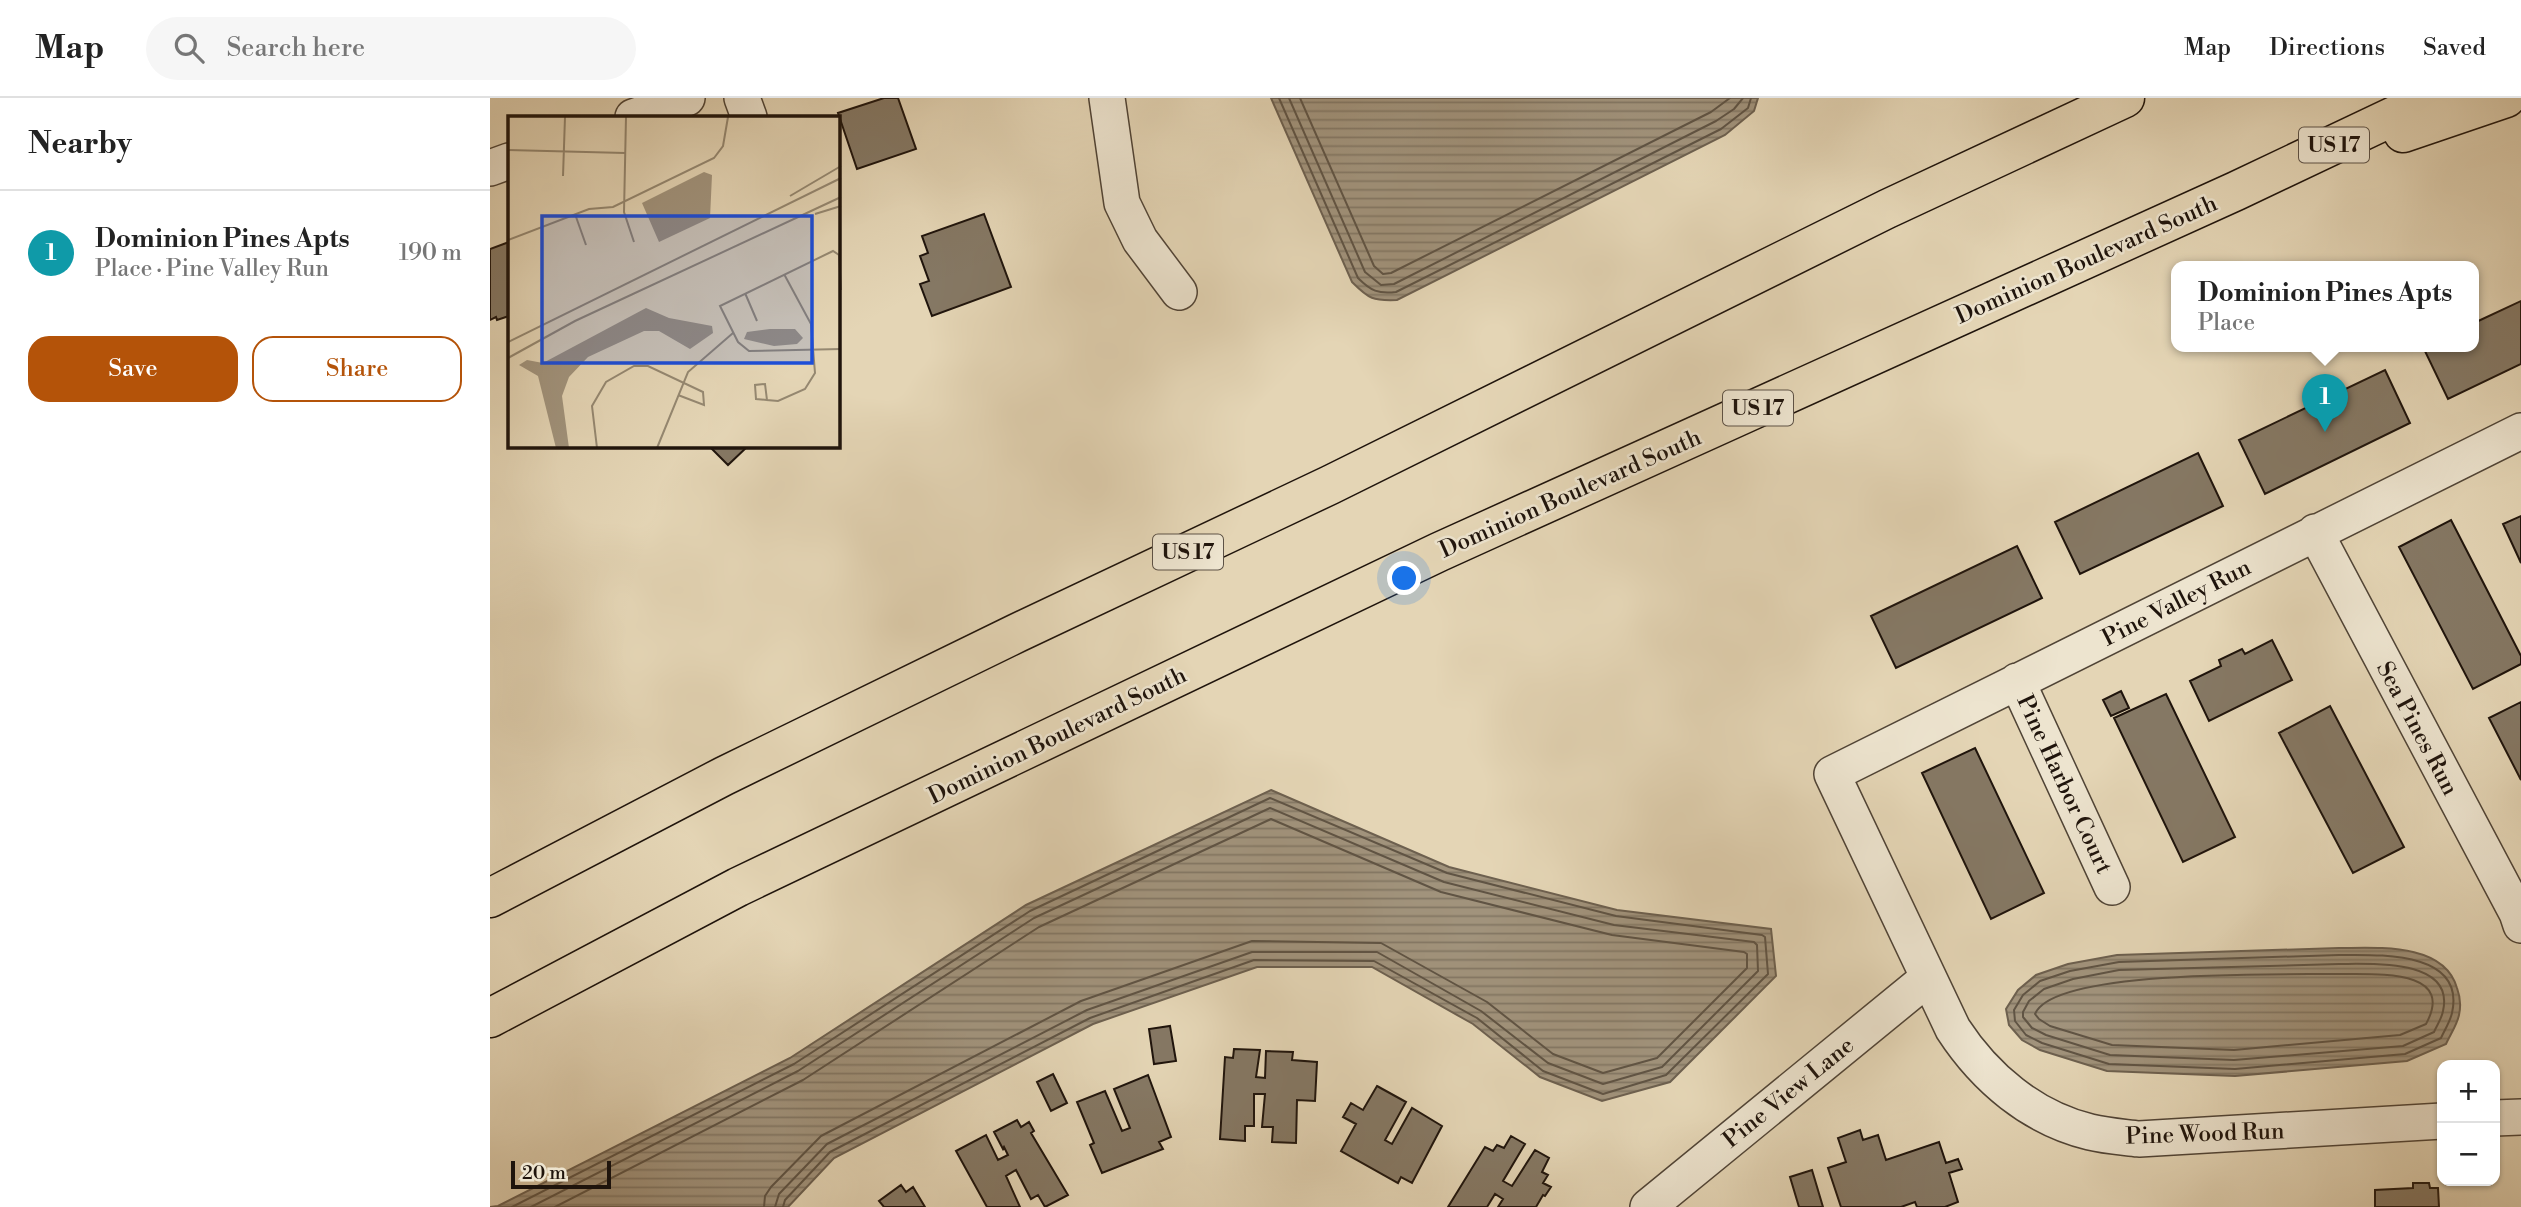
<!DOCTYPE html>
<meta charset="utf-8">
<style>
:root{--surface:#fff;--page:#f6f6f6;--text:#222;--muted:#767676;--line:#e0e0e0;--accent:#b45309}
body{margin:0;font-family:"Libre Bodoni",serif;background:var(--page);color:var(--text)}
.controls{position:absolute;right:21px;bottom:21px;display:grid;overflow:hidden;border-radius:14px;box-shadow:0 2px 5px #0004}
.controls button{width:63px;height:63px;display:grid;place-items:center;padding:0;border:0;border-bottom:2px solid var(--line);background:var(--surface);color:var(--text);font:35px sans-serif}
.scale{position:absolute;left:21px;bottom:18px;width:100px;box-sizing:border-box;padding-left:7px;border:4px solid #1f140c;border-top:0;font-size:19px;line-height:24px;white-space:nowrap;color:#1f140c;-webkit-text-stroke:5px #ede4cf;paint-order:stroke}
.you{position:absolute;left:915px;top:481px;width:24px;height:24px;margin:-18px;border:5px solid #fff;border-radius:50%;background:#1a73e8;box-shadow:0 0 0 10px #1a73e833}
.badge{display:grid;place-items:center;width:46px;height:46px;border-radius:50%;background:var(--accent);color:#fff;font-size:23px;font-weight:700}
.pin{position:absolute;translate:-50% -58px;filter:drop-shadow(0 2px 4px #0008)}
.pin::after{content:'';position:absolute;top:37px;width:24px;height:21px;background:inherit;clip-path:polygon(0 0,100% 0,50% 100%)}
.popup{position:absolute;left:1681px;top:163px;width:308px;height:91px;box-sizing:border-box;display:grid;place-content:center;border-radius:14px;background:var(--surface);filter:drop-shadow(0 2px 5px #0005);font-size:23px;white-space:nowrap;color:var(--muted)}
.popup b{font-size:26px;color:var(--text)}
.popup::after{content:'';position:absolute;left:50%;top:100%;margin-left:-14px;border:14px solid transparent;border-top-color:var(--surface)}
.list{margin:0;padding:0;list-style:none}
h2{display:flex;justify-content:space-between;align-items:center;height:91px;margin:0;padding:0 28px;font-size:30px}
h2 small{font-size:23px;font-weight:400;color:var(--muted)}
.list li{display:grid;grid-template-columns:46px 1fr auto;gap:21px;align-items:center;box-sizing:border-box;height:126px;padding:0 28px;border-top:2px solid var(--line)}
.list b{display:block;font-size:26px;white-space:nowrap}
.list p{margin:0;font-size:23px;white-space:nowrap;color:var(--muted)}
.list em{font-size:23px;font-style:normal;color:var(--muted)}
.actions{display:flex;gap:14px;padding:21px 28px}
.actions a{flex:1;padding:16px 0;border:2px solid var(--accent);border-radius:21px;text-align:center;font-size:24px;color:var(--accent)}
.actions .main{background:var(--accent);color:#fff}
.icon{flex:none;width:38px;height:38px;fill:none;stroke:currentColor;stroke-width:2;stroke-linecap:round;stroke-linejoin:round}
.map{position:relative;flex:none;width:2031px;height:1109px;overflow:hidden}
header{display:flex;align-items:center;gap:42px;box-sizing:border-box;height:98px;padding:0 35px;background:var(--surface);border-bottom:2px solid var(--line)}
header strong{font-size:33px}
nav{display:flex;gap:38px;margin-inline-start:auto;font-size:24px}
.search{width:490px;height:63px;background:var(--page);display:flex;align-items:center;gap:18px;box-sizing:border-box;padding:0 24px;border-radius:38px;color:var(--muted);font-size:26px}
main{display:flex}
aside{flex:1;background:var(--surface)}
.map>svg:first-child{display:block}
.water{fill:url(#water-rules);stroke:#6d604f;stroke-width:2}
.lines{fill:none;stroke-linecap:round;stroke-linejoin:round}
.shore{stroke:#605444;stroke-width:2}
.building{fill:#857864;stroke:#1f140c;stroke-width:2}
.minor-casing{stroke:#504436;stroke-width:38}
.motorway-casing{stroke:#1f140c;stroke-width:41}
.minor{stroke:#ede4cf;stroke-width:35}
.motorway{stroke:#e4d5b5;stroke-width:38}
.labels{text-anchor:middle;stroke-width:5;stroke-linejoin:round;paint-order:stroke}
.shield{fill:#ede4cf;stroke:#5d5246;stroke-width:2}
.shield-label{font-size:21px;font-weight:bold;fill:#1f140c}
.street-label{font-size:23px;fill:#1f140c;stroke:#ede4cf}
.inset-road{fill:none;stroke:#958871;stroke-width:2}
.view{fill:#1d4ed8;fill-opacity:0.15;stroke:#1d4ed8;stroke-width:3.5}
.inset-edge{fill:none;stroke:#1f140c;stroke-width:3.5}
</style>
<header>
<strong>Map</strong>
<div class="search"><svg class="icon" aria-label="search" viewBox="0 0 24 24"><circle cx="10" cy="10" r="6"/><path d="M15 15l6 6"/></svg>Search here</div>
<nav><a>Map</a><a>Directions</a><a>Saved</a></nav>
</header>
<main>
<aside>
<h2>Nearby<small></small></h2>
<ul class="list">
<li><span class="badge" style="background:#0f9aa8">1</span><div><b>Dominion Pines Apts</b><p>Place · Pine Valley Run</p></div><em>190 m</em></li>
</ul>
<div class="actions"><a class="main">Save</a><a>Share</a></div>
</aside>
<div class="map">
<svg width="2031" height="1109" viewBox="0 0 2031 1109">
<defs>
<pattern id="water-rules" width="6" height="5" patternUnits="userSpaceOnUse" patternTransform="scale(1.75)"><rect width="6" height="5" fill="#a1937c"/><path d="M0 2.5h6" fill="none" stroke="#837764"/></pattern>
</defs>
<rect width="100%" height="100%" fill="#e4d5b5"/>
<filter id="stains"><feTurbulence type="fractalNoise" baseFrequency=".00286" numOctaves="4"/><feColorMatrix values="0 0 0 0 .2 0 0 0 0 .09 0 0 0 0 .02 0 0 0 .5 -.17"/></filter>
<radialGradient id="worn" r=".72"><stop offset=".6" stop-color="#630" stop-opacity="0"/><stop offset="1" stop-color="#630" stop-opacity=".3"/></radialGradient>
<path class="water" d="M781,0H1268L1264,13L1235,37L907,202C883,203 879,201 862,184Z
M781,692L959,769L1127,812L1281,831L1286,878L1180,984L1112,1003L1050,979L983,926L882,869H767L603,926L344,1060L298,1109H0L8,1108L300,960L536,807Z
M1849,850C1887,850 1954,844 1967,890C1970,898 1971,908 1969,917C1967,927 1960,937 1956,946L1917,963L1745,978L1617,973L1550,952L1532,942L1519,927L1516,911L1528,892L1546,877L1578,866L1627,857Z"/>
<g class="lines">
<path class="shore" d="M789,0L868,180C881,193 888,196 906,194L1231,31L1258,10L1261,0
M799,0L875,174L891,187L904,186L1226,23L1244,11L1253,0
M810,0L884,168L893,176L901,175L1221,14L1240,0
M1849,857C1887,857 1976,852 1962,915C1960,924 1954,933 1951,940L1915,956L1745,971L1619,966L1552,945L1536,937L1525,923L1524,912L1533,897L1550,883L1580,873L1629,864Z
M1849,866C1880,866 1965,860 1953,913C1952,920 1947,927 1944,934L1913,948L1744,962L1620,957L1556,937L1542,930L1533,919V914L1539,903L1554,891L1583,881L1629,872Z
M1849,876C1882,877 1967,869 1936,926L1910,937L1744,952L1622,947L1560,928L1549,921L1545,916C1564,870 1798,877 1849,876Z
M22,1109L304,966L540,813L780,700L957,775L1126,818L1272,837L1275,839L1278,876L1176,977L1113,996L1053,973L987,920L884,863L764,862L600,920L340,1054L295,1102L293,1109
M41,1109L308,973L544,820L780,710L954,784L1124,827L1264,844L1267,847L1268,873L1172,969L1113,986L1058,965L991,913L887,854H762L597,912L337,1046L289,1096L285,1109
M65,1109L313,982L549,829L781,721L951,794L1122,837L1254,854L1257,856V870L1167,960L1113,975L1063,956L997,904L891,845L762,843L591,903L331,1038L281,1089L275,1098L274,1109"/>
</g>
<path class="building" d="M394,0H408L426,51L367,71L348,15Z
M494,116L521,189L442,218L430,186L439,183L430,158L438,155L432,138Z
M19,144V218L7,222L6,219L0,222V151Z
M2031,203V266L1958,301L1933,249L1984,248V225Z
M1895,272L1920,325L1775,396L1749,342Z
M219,348H258L238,367Z
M1708,355L1733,408L1590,476L1565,424Z
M2031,418V465L2013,426Z
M1961,422L2031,558V566L1983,591L1909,449Z
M1527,448L1552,500L1406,570L1381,518Z
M1782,542L1802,582L1719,623L1700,583L1731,568L1729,562L1752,551L1755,556Z
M1631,593L1639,610L1621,618L1613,602Z
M1676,596L1745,739L1693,764L1624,620Z
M2031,604V682L1999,620Z
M1840,608L1914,749L1863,775L1789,635Z
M1485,650L1554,795L1501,821L1432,675Z
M680,928L686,963L664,966L659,931Z
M744,951L770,952L766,979L775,980L776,953L803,954L802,962L827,964L825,1003L807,1002L806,1045L782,1044L783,1029H772L775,996H764V1028H755V1043L730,1041L735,959L743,960Z
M563,976L577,1005L561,1013L547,984Z
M658,977L681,1039L669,1044L673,1051L612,1075L600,1047L604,1045L587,1004L615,993L632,1033L640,1030L624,991Z
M887,988L916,1004L895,1042L902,1046L922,1010L952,1028L922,1085L911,1079L908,1085L851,1053L866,1026L853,1019L861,1005L873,1012Z
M527,1022L531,1029L539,1024L544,1033L541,1035L578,1097L555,1109L548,1097L541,1101L526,1072L516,1078L530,1109H497L466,1053L496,1037L508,1062L518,1057L514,1049L513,1051L504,1034Z
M1370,1032L1373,1042L1388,1037L1396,1062L1449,1044L1456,1065L1468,1061L1472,1071L1459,1075L1468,1104L1455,1109H1427L1425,1104L1411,1109H1351L1338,1070L1356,1064L1348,1040Z
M1021,1038L1035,1046L1013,1083L1022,1088L1045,1052L1059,1060L1052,1074L1058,1077L1053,1085L1061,1089L1055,1098L1053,1097L1046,1109H1008L1013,1101L1005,1096L997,1109H958L995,1049L1003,1053L1007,1047L1014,1050Z
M1322,1072L1333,1109H1309L1300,1079Z
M1923,1085H1939L1940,1090H1948L1949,1109H1885V1092L1923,1090Z
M411,1087L416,1094L423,1089L435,1109H394L389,1103Z"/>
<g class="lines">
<g class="minor-casing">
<path id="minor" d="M252,0L259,19
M617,0L632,105L650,142L689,194
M143,19L197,0
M0,70L19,63
M1825,434L2027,815L2031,827
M1527,583L1622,789
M2005,1020L2031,1019
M1952,1023L1649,1041C1633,1039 1616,1038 1600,1034C1542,1020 1495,980 1463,931L1342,676L2031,333
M1158,1109L1438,880"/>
</g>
<g class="motorway-casing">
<path id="motorway" d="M1913,35L2016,0
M0,800L234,678L527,535L840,387L1397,111L1635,0
M0,920L248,789L949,454L1746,93L1942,0"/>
</g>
<use href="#minor" class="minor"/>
<use href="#motorway" class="motorway"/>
</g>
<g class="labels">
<g class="shield">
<rect x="1809" y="29.5" width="70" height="35" rx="5"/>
<rect x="1233" y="292.5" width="70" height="35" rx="5"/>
<rect x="663" y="436.5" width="70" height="35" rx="5"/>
</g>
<g class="shield-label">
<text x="1844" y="54">US 17</text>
<text x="1268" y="317">US 17</text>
<text x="698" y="461">US 17</text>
</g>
<g class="street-label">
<text transform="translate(1596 161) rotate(-24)" y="8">Dominion Boulevard South</text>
<text transform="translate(1080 395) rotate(-24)" y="8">Dominion Boulevard South</text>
<text transform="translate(1686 504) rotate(-27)" y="8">Pine Valley Run</text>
<text transform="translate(1928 630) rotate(62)" y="8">Sea Pines Run</text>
<text transform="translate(567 637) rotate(-26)" y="8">Dominion Boulevard South</text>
<text transform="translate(1575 686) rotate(65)" y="8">Pine Harbor Court</text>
<text transform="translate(1298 994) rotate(-39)" y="8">Pine View Lane</text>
<text transform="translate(1715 1035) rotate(-2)" y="8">Pine Wood Run</text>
</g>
</g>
<g transform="translate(18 18)">
<rect width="332" height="332" fill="#e4d5b5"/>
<path d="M196,56L204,59L202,102L151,126L134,87ZM138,192L161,202L204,210L205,217L182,233L151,215H136L80,241L61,261L54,280L61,332H48L30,260L11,249L19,244L35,247ZM262,213H287L295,222L289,228L266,230L236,223L239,216Z" fill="#a1937c"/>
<path class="inset-road" d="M118,1L116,96L126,126M0,34L117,37M55,60L57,1M282,80L333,50M67,98L78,129M307,98L333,90M0,124L81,93L105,91L206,42L215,30L220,1M333,174L331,139L325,135L212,190L230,226L241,235L333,233M237,177L249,205M0,226L333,62M0,242L67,205L333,81M259,284L248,283L247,269L257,268L259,284L270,285L297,273L307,257L303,208L276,158M89,332L84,290L98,266L126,250H140L195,276L196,289L170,279M149,332L180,256L225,217"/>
<path class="view" d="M34,100H304V247H34Z"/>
<rect width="332" height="332" class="inset-edge"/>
</g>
<rect width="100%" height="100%" filter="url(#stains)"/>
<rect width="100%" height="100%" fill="url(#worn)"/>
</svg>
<div class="controls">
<button>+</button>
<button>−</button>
</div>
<div class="scale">20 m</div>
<div class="you"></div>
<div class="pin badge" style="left:1835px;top:334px;background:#0f9aa8">1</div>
<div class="popup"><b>Dominion Pines Apts</b>Place</div>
</div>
</main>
